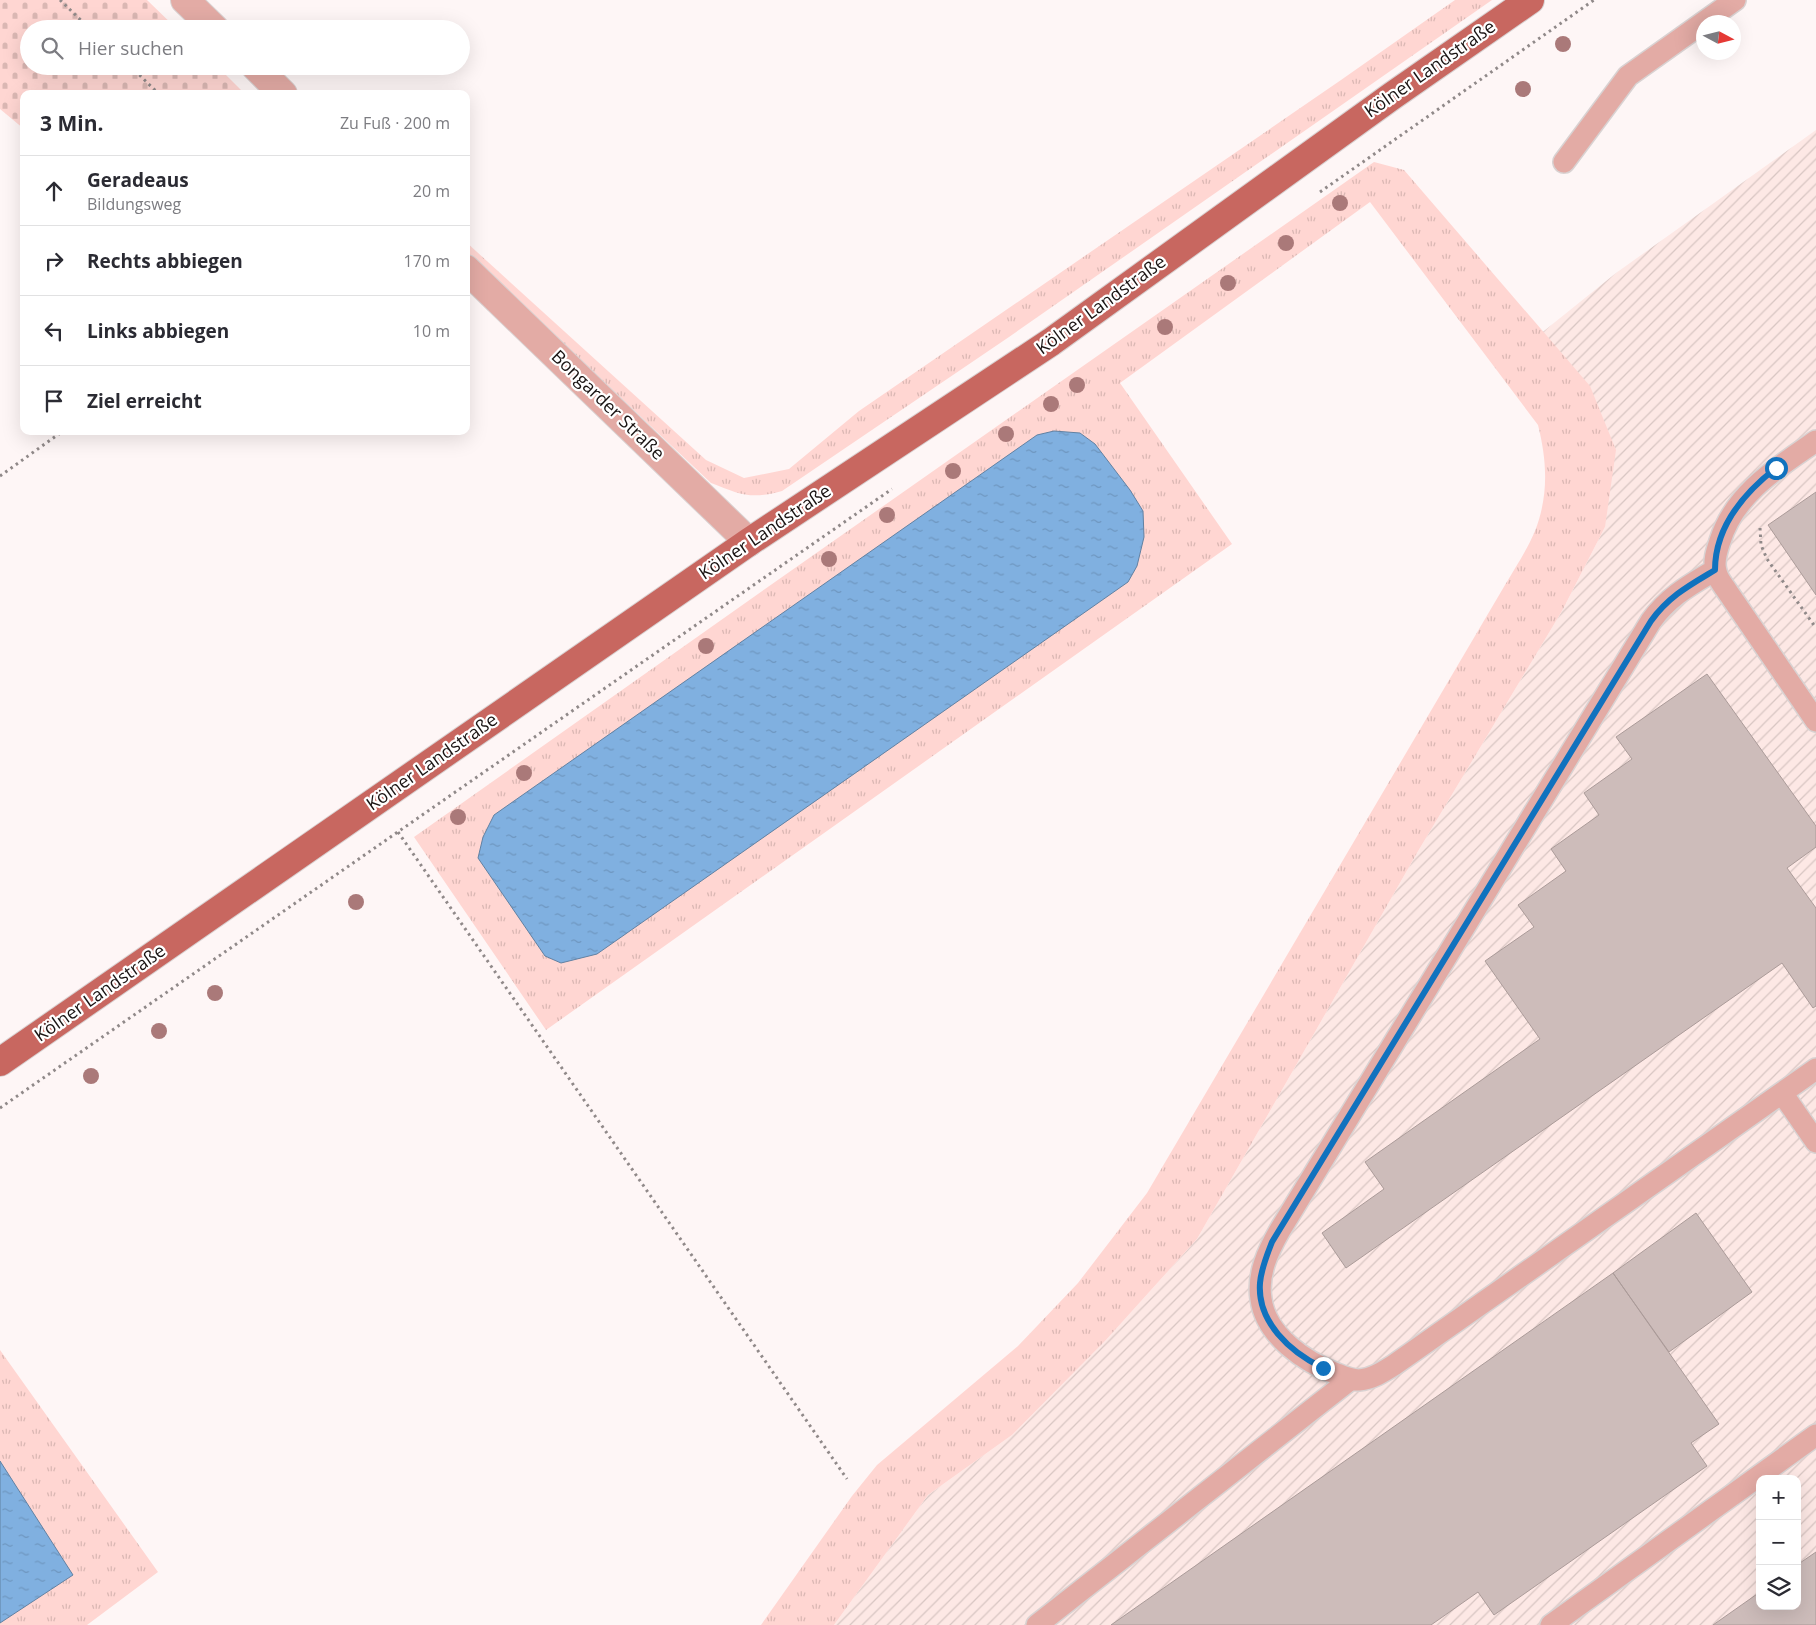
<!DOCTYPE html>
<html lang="de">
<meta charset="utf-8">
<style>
:root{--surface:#fff;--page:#f2f2f3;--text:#2b2b33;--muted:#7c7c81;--line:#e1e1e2}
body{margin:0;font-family:"Open Sans",sans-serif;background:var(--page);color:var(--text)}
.controls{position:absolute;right:15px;bottom:15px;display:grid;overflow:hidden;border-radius:10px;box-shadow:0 5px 20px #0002}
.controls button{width:45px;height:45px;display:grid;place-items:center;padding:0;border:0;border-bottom:1px solid var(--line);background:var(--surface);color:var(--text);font:25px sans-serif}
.compass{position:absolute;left:1696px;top:15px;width:45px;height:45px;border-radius:50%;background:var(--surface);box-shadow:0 5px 20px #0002;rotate:97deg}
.stop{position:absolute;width:15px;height:15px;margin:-11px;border:4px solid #1072be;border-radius:50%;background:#fff}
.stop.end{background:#1072be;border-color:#fff;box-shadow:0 1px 5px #0008}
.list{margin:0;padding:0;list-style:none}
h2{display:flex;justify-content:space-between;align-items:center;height:65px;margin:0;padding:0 20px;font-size:21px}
h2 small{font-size:16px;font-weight:400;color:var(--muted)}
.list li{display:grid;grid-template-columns:32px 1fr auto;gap:15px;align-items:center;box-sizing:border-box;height:70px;padding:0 20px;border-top:1px solid var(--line)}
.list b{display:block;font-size:19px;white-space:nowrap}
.list p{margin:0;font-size:16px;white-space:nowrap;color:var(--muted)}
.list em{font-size:16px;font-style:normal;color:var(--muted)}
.icon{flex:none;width:28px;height:28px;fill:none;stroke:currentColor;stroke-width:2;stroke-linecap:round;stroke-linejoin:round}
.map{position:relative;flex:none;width:1816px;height:1625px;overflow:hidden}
.search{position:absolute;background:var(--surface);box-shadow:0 5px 20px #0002;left:20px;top:20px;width:450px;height:55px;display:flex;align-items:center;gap:12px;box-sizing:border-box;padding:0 18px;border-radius:28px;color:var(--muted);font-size:19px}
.panel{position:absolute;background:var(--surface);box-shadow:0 5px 20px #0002;left:20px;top:90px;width:450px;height:345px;border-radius:10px}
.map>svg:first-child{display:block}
.industrial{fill:url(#industrial-furrows);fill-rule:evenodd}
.grass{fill:url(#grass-tufts)}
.cemetery{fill:url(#cemetery-stones)}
.water{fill:url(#water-ripples);stroke:#6181a2}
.building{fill:#cdbcba;stroke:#ab9b99}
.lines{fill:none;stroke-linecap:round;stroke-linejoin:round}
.service-casing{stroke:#d9d2d2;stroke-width:24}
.minor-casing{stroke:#d9d2d2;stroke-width:30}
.primary-casing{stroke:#d9d2d2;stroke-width:30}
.path{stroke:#908989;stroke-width:3;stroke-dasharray:2.5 4;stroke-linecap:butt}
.service{stroke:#e3aba5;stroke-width:21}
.minor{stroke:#e3aba5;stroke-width:28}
.primary{stroke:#c86760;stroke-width:28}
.tree{fill:#aa7979}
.route{stroke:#1072be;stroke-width:6}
.labels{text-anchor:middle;stroke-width:4.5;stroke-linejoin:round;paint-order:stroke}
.street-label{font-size:18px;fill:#191312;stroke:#fff}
</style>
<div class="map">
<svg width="1816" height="1625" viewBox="0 0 1816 1625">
<defs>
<pattern id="industrial-furrows" width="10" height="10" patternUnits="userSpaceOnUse" patternTransform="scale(1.25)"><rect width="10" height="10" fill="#fde8e5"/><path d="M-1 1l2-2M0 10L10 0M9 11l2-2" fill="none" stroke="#d8c6c3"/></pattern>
<pattern id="grass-tufts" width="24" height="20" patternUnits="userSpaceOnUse" patternTransform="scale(1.25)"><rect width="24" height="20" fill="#ffd6d2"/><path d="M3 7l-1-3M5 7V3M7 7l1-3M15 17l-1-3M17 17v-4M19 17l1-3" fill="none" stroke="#dab7b3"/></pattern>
<pattern id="cemetery-stones" width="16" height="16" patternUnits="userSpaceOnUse" patternTransform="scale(1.25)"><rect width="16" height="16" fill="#ffd6d2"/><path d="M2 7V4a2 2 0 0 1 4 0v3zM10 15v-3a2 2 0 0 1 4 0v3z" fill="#dab7b3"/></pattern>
<pattern id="water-ripples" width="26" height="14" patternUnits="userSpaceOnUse" patternTransform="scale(1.25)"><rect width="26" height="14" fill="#80b0e0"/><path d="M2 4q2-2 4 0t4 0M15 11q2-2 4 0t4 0" fill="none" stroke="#6e96bf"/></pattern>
</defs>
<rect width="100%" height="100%" fill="#fef6f6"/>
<path class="industrial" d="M1816,130V1625H834L928,1495L1012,1435L1106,1340L1197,1239L1417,853L1562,611L1605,527L1539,335L1616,273ZM1760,1479H1797V1606H1760Z"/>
<path class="grass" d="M1455,0H1492L1009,337L782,491C751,500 739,494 711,483L466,252V242L706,460L744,478L789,469L859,411L1341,80Z
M1374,162L1404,170L1590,386L1616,450L1605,527L1562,611L1417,853L1197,1239L1106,1340L1012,1435L928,1495L834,1625H761L852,1496L877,1465L1018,1346L1078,1283L1147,1193L1505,585C1515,568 1527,550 1535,531C1549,495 1547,461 1538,425L1370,202L1120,383L1232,544L546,1030L414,837L765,589Z
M0,1350L158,1572L87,1625H0Z"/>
<path class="cemetery" d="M0,0H147L177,29H29V66H217L245,94H24V129L0,109Z"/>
<path class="water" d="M1054,431L1080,433L1095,444L1130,490L1143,511L1144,537L1137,566L1128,582L597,954L561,963L545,956L478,858L483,837L494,815L1037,435Z
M0,1461L73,1575L0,1623Z"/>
<path class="building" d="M1816,492V595L1768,525Z
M1707,674L1816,826V847L1787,868L1816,908V1006L1813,1008L1782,963L1346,1268L1322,1233L1384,1189L1365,1162L1540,1039L1485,961L1534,927L1518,905L1566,871L1551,849L1599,815L1584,793L1632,759L1616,737Z
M1696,1213L1752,1292L1669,1352L1613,1273Z
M1613,1273L1719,1424L1691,1443L1707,1466L1494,1615L1478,1592L1431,1625H1111Z
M1816,1552V1625H1713L1760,1592V1606H1797V1565Z"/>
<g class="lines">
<g class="service-casing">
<path id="service" d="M1564,162L1628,76L1735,0
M1816,441C1777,468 1735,493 1720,541C1717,550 1713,561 1716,571C1717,578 1723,585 1727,591L1816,721
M1715,570C1690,585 1669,596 1651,621L1280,1230C1268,1251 1257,1274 1261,1299C1266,1336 1305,1362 1337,1374C1344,1377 1351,1380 1359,1380C1372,1379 1383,1372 1394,1365L1816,1069
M1782,1093L1816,1142
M1037,1625L1351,1379
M1551,1625L1816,1435"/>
</g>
<g class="minor-casing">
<path id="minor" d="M185,0L215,29
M255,66L283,94
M466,269L749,542"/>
</g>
<g class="primary-casing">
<path id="primary" d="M0,1062L749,542L1051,342L1392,96L1530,0"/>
</g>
<path class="path" d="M60,0L90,29
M130,66L159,94
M1320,192L1594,0
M0,476L63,431
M1760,528L1761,545L1767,559L1816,628
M398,832L847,1479
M0,1108L892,489"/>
<use href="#service" class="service"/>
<use href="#minor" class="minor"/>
<use href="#primary" class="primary"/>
</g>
<g class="tree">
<circle cx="1563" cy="44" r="8"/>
<circle cx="1523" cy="89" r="8"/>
<circle cx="1340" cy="203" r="8"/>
<circle cx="1286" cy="243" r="8"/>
<circle cx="1228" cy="283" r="8"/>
<circle cx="1165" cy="327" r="8"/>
<circle cx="1077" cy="385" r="8"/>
<circle cx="1051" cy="404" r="8"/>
<circle cx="1006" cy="434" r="8"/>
<circle cx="953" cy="471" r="8"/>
<circle cx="887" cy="515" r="8"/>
<circle cx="829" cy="559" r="8"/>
<circle cx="706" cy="646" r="8"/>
<circle cx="524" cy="773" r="8"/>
<circle cx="458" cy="817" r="8"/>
<circle cx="356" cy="902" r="8"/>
<circle cx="215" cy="993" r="8"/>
<circle cx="159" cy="1031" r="8"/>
<circle cx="91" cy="1076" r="8"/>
</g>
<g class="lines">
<path class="route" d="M1323,1368C1290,1352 1257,1322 1260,1283C1261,1269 1267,1255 1272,1242L1651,621C1669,596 1690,585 1715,570C1715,527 1744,493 1776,468"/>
</g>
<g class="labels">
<g class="street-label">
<text transform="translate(1430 69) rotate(-35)" y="6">Kölner Landstraße</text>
<text transform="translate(1101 305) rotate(-36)" y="6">Kölner Landstraße</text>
<text transform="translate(608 405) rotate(44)" y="6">Bongarder Straße</text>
<text transform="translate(765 532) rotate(-34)" y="6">Kölner Landstraße</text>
<text transform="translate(432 762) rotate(-35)" y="6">Kölner Landstraße</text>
<text transform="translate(100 993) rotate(-35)" y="6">Kölner Landstraße</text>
</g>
</g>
</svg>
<div class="controls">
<button>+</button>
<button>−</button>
<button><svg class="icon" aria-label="layers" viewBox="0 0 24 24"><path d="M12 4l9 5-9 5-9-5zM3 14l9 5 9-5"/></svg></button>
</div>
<svg class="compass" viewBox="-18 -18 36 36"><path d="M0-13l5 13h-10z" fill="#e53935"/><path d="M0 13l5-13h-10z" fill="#7c7c81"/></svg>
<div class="stop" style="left:1776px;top:468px"></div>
<div class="stop end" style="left:1323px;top:1368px"></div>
<div class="search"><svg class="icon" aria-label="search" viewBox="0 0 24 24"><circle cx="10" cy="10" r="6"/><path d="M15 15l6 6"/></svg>Hier suchen</div>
<section class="panel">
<h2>3 Min.<small>Zu Fuß · 200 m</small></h2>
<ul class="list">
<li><svg class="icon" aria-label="ahead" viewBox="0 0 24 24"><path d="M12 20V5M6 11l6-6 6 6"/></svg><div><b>Geradeaus</b><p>Bildungsweg</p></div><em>20 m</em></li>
<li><svg class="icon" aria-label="right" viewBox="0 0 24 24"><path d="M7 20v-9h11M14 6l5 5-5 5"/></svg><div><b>Rechts abbiegen</b></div><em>170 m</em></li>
<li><svg class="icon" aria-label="left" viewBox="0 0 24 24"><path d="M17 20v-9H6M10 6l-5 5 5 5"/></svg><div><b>Links abbiegen</b></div><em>10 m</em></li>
<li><svg class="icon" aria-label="arrive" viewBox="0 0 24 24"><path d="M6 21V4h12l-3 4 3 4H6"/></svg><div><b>Ziel erreicht</b></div></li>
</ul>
</section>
</div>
